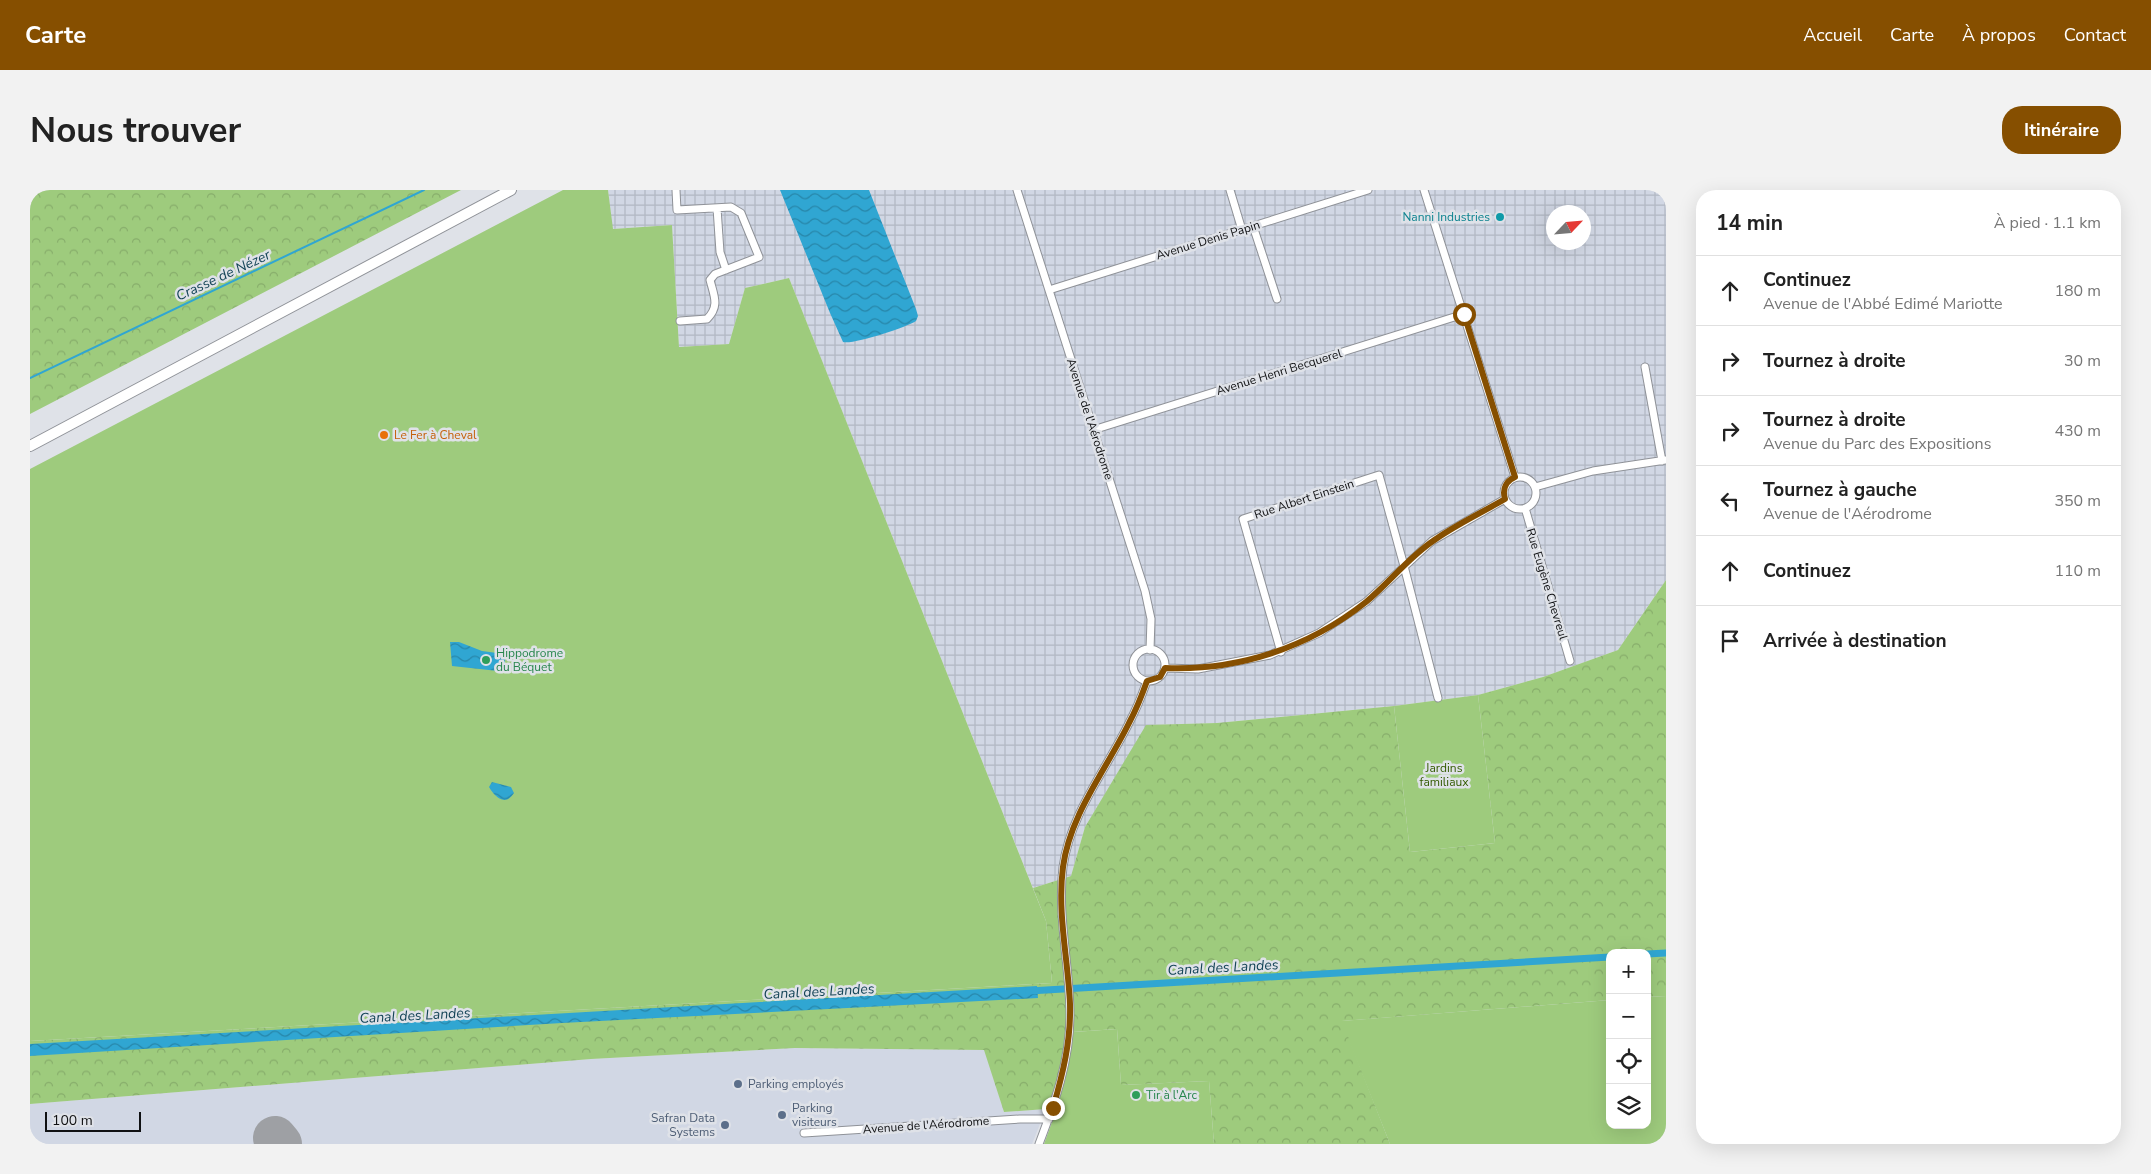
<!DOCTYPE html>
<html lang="fr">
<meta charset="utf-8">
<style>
:root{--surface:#fff;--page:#f2f2f2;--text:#222;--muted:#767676;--line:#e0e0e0;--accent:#864f00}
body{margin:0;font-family:"Nunito Sans",sans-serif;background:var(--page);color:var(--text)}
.controls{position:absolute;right:15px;bottom:15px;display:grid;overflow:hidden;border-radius:10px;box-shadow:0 5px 20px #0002}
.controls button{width:45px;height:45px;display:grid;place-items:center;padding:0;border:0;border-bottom:1px solid var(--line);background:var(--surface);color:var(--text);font:25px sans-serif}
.compass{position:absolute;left:1516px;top:15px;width:45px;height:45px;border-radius:50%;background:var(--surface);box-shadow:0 5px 20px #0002;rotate:64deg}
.scale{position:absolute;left:15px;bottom:12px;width:96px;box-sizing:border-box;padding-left:5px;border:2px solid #101113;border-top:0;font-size:14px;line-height:18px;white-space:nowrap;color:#101113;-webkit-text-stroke:4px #dfe2e8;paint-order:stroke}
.stop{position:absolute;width:15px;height:15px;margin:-11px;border:4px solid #864f00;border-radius:50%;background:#fff}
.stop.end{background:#864f00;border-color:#fff;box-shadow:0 1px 5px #0008}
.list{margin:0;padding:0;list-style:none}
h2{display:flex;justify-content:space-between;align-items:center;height:65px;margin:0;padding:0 20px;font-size:21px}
h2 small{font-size:16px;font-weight:400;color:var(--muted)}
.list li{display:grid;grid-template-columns:32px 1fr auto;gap:15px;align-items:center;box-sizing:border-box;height:70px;padding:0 20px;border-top:1px solid var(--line)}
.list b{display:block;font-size:19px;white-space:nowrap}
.list p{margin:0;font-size:16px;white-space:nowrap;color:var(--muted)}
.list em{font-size:16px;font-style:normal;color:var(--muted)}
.icon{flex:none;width:28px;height:28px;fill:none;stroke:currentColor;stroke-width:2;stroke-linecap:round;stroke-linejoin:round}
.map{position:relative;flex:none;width:1636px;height:954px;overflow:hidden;border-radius:20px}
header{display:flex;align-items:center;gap:30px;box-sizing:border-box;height:70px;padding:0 25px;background:var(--accent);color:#fff}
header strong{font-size:24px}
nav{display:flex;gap:28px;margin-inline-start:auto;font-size:18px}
.intro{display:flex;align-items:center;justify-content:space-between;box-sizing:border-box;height:120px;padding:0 30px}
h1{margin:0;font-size:35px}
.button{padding:12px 22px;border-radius:20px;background:var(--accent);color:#fff;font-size:18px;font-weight:700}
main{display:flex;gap:30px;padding:0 30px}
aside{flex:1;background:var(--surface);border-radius:20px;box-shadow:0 5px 20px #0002}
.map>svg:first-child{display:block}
.built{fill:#d1d7e4}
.industrial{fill:url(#industrial-grid);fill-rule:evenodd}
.green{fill:#9ecb7d}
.forest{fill:url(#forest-crowns)}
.water{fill:url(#water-waves)}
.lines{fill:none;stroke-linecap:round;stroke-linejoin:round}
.stream{stroke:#30a6d2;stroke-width:2}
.canal{stroke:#30a6d2;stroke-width:7}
.runway{stroke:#9ea0a4;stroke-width:44}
.street-casing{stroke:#8f9298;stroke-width:9}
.secondary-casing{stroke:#8f9298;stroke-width:12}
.street{stroke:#fff;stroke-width:7}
.secondary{stroke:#fff;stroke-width:10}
.route{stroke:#864f00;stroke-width:6}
.culture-dot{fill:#0f9aa8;stroke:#dfe2e8;stroke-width:2}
.food-dot{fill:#e8710a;stroke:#dfe2e8;stroke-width:2}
.leisure-dot{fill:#2e9e5b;stroke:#dfe2e8;stroke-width:2}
.service-dot{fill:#5c6f8a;stroke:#dfe2e8;stroke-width:2}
.labels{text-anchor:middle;stroke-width:5;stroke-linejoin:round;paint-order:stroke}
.culture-label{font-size:12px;fill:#0d838f;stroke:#dfe2e8;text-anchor:end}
.street-label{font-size:12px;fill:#101113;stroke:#dfe2e8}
.food-label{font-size:12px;fill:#c56008;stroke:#dfe2e8;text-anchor:start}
.leisure-label{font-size:12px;fill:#27864d;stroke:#dfe2e8;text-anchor:start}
.park-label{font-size:12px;fill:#345c02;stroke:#dfe2e8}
.service-label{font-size:12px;fill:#4e5e75;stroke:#dfe2e8;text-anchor:start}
.water-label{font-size:14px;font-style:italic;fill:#144457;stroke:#dfe2e8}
</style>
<header>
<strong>Carte</strong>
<nav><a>Accueil</a><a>Carte</a><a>À propos</a><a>Contact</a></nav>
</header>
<div class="intro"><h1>Nous trouver</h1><a class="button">Itinéraire</a></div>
<main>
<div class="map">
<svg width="1636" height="954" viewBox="0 0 1636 954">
<defs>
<pattern id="industrial-grid" width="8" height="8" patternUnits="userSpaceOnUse" patternTransform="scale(1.25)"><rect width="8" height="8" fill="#d1d7e4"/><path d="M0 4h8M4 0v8" fill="none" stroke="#b2b8c3"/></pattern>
<pattern id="forest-crowns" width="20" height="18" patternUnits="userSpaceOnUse" patternTransform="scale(1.25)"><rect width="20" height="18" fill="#9ecb7d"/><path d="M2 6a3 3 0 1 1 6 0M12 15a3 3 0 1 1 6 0" fill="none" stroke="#87ad6b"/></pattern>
<pattern id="water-waves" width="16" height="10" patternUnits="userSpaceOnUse" patternTransform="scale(1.25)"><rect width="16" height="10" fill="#30a6d2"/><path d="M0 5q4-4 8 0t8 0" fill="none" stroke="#2786a9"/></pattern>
</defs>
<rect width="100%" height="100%" fill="#dfe2e8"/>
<path class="built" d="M764,858L955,860L974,922L1016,919L1002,954H0V914L561,869Z"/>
<path class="industrial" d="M578,0H1636V390L1588,460L1513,487L1448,505L1364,516L1187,533L1117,535L1055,637L1041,686L1003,698L759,88L715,98L699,154L649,157L642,35L582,39ZM1524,22H1554V52H1524Z"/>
<path class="green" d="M533,0H578L583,39L642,35L649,157L699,154L715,98L759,88L1016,731L1022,793L0,851V279Z
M1448,505L1465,653L1380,662L1364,516Z
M1636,806V954H1360L1311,831L1580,810V935H1617V807Z
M1087,839L1091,895L1179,891L1184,954H1014C1028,917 1039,881 1043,842Z"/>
<path class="forest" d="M0,0H431L0,224Z
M1636,390V806L1617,807V763H1580V810L1312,831L1360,954H1184L1179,891L1091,895L1087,839L1043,842L1039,875L1029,914L1016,919L974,922L954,860L765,858L561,869L0,914V851L1022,793L1016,731L1003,698L1041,686L1055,637L1116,535L1187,533L1364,516L1380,662L1465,653L1448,505L1513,487L1588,460Z"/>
<path class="water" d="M750,0H839L886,119L888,126L886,131C877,137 823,155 813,152L800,123Z
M420,452H429L452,461L475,464V479L468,481L422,476Z
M462,592L481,597L484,603C475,617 465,607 459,597Z
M1007,796L1008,808L532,833L0,866V854Z"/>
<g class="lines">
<path class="stream" d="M0,188L394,0"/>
<path class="canal" d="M1617,764L1636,763
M999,801L1580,767"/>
<path class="runway" d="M245,948L250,954"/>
<g class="street-casing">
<path id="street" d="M646,0L647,20L701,17L711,23L729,67L685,84L680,90C684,106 690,116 677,129L650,131
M987,0L1115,401L1121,429L1120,460
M1200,0L1212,40
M1394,0L1485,287
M687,18L690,62L696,80
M1223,36L1247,109
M1019,100L1338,0
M1615,177L1632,271
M1063,240L1434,124
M1474 303a16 16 0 1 1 32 0a16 16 0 1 1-32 0Z
M1505,297L1563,281L1636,270
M1495,318L1540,471
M1103 475a16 16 0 1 1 32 0a16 16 0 1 1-32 0Z
M1251,462L1213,329L1349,285L1374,376L1408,508
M1135,478L1168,479L1240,465L1289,443L1336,412L1402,351L1475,309
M774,943L990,929H1019
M1009,954C1025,912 1040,871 1040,825C1040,776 1027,726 1033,677C1040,624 1076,580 1099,533C1106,520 1112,505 1117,491"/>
</g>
<g class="secondary-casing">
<path id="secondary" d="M0,256L481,0"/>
</g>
<use href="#street" class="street"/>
<use href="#secondary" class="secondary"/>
</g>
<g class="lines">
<path class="route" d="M1023,918C1033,883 1041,851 1040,814C1038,769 1027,722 1033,677C1040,624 1076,580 1099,533C1106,520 1112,505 1117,491L1130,487L1135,478C1208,481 1278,458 1336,412C1359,393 1378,368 1403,351C1425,335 1451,323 1475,309C1472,299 1476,291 1485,287L1434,124"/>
</g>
<circle class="culture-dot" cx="1470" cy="27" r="5"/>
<circle class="food-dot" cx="354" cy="245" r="5"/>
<g class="leisure-dot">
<circle cx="456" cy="470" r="5"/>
<circle cx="1106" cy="905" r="5"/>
</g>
<g class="service-dot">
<circle cx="708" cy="894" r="5"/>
<circle cx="752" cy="925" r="5"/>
<circle cx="695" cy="935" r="5"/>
</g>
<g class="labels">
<g class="culture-label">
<text x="1460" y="31">Nanni Industries</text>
</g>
<g class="street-label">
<text transform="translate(1178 50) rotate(-17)" y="4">Avenue Denis Papin</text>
<text transform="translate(1249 182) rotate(-17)" y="4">Avenue Henri Becquerel</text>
<text transform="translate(1060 229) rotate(72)" y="4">Avenue de l'Aérodrome</text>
<text transform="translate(1274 309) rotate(-18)" y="4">Rue Albert Einstein</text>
<text transform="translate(1517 394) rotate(73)" y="4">Rue Eugène Chevreul</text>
<text transform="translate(896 935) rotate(-4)" y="4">Avenue de l'Aérodrome</text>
</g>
<g class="food-label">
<text x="364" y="249">Le Fer à Cheval</text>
</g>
<g class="leisure-label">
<text x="466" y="467">Hippodrome<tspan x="466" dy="14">du Béquet</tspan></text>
<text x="1116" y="909">Tir à l'Arc</text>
</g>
<g class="park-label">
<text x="1414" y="582">Jardins<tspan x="1414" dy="14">familiaux</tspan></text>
</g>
<g class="service-label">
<text x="718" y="898">Parking employés</text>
<text x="762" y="922">Parking<tspan x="762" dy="14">visiteurs</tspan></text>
<text x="685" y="932" text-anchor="end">Safran Data<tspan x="685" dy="14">Systems</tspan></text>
</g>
<g class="water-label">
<text transform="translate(193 85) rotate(-25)" y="5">Crasse de Nézer</text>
<text transform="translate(1193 777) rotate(-3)" y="5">Canal des Landes</text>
<text transform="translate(789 801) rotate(-3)" y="5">Canal des Landes</text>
<text transform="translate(385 825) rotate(-3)" y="5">Canal des Landes</text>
</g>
</g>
</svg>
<div class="controls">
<button>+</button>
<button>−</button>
<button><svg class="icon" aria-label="locate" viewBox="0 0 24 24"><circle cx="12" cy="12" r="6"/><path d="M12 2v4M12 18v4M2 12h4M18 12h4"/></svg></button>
<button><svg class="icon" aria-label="layers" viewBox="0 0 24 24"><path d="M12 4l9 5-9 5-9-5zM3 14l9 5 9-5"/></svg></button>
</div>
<svg class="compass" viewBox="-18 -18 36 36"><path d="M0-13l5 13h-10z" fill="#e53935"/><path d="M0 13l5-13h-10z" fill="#767676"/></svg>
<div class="scale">100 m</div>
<div class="stop" style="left:1434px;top:124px"></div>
<div class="stop end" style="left:1023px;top:918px"></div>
</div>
<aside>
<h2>14 min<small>À pied · 1.1 km</small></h2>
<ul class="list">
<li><svg class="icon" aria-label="ahead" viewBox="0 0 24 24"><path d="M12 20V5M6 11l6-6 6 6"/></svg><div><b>Continuez</b><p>Avenue de l'Abbé Edimé Mariotte</p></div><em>180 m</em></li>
<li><svg class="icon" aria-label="right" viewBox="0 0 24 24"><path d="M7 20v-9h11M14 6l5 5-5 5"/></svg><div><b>Tournez à droite</b></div><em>30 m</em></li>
<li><svg class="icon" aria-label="right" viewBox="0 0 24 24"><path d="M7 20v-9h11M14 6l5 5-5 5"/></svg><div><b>Tournez à droite</b><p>Avenue du Parc des Expositions</p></div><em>430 m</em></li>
<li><svg class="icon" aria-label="left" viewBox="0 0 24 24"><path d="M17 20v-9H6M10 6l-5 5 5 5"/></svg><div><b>Tournez à gauche</b><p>Avenue de l'Aérodrome</p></div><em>350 m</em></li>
<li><svg class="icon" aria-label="ahead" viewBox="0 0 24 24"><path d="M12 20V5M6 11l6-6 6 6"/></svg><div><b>Continuez</b></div><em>110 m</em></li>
<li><svg class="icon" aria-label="arrive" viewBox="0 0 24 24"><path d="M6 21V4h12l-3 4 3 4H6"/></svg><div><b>Arrivée à destination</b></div></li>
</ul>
</aside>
</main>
